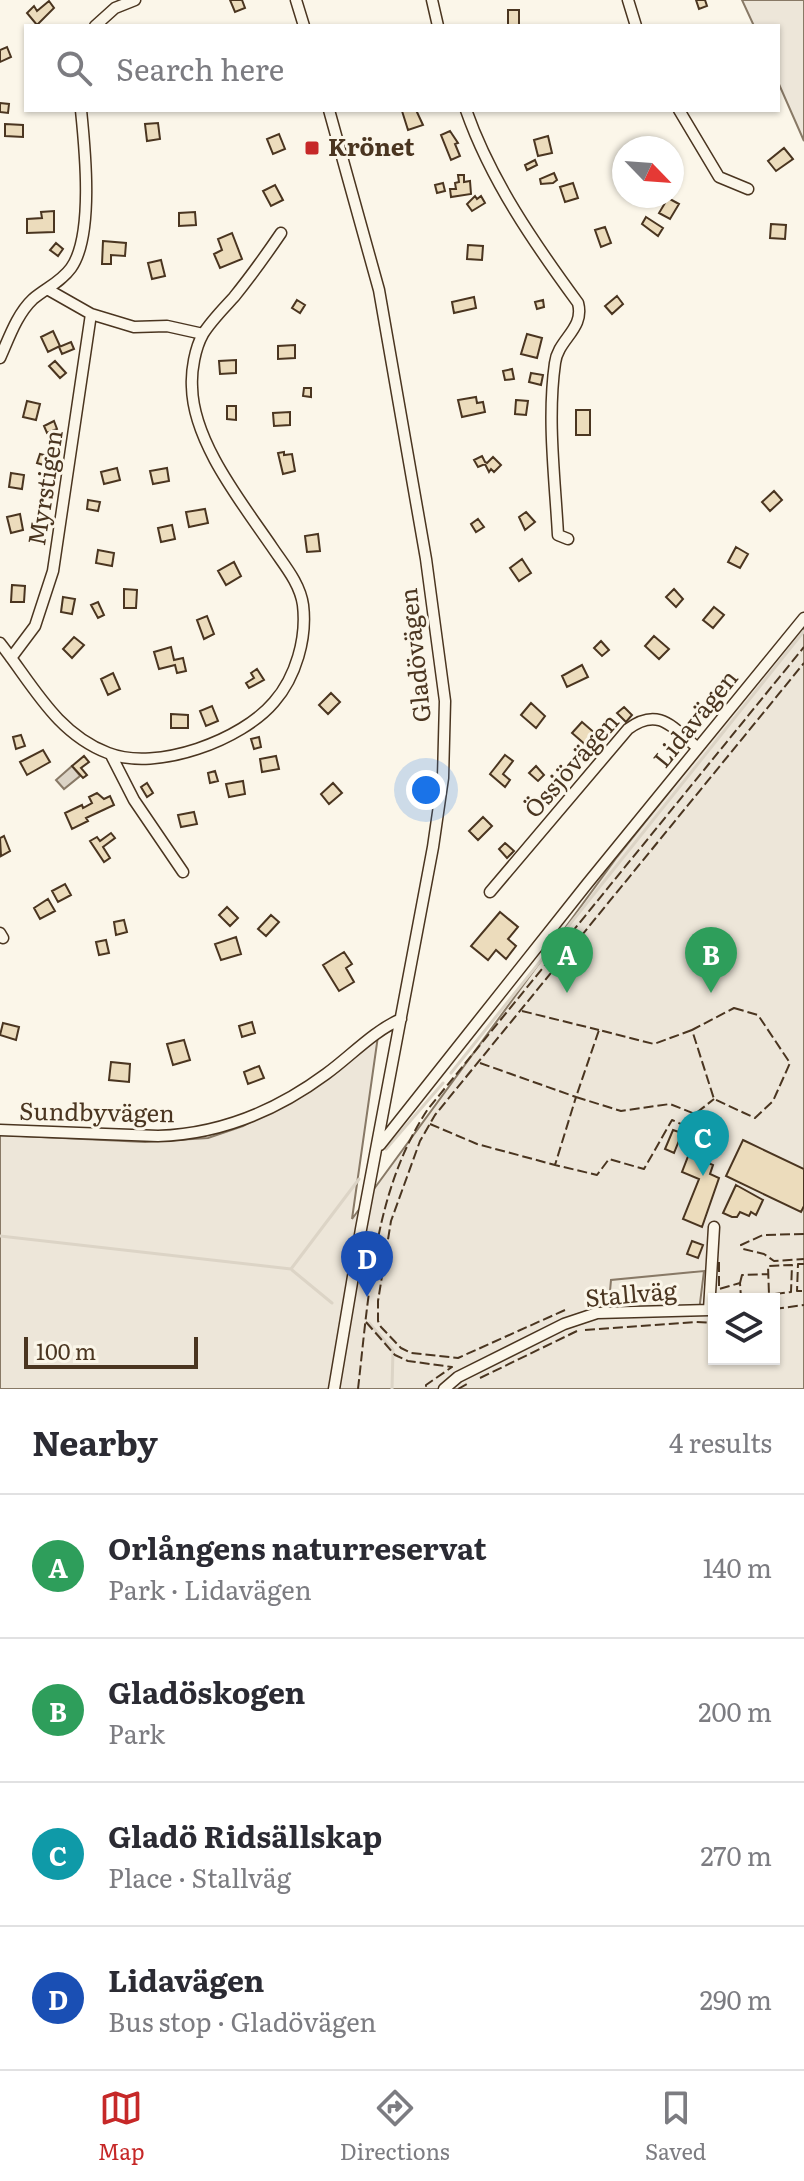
<!DOCTYPE html>
<meta charset="utf-8">
<style>
:root{--surface:#fff;--page:#f2f2f3;--text:#2b2b33;--muted:#7c7c81;--line:#e1e1e2;--accent:#c62828}
body{margin:0;font-family:Literata,serif;background:var(--page);color:var(--text)}
.controls{position:absolute;right:24px;bottom:24px;display:grid;overflow:hidden;border-radius:0px;box-shadow:0 2px 6px #0004}
.controls button{width:72px;height:72px;display:grid;place-items:center;padding:0;border:0;border-bottom:2px solid var(--line);background:var(--surface);color:var(--text);font:40px sans-serif}
.compass{position:absolute;left:612px;top:136px;width:72px;height:72px;border-radius:50%;background:var(--surface);box-shadow:0 2px 6px #0004;rotate:115deg}
.scale{position:absolute;left:24px;bottom:20px;width:174px;box-sizing:border-box;padding-left:8px;border:4px solid #4a3520;border-top:0;font-size:22px;line-height:28px;white-space:nowrap;color:#4a3520;-webkit-text-stroke:6px #fbf6e9;paint-order:stroke}
.you{position:absolute;left:426px;top:790px;width:28px;height:28px;margin:-20px;border:6px solid #fff;border-radius:50%;background:#1a73e8;box-shadow:0 0 0 12px #1a73e833}
.badge{display:grid;place-items:center;width:52px;height:52px;border-radius:50%;background:var(--accent);color:#fff;font-size:26px;font-weight:700}
.pin{position:absolute;translate:-50% -66px;filter:drop-shadow(0 2px 4px #0008)}
.pin::after{content:'';position:absolute;top:42px;width:28px;height:24px;background:inherit;clip-path:polygon(0 0,100% 0,50% 100%)}
.list{margin:0;padding:0;list-style:none}
h2{display:flex;justify-content:space-between;align-items:center;height:104px;margin:0;padding:0 32px;font-size:34px}
h2 small{font-size:26px;font-weight:400;color:var(--muted)}
.list li{display:grid;grid-template-columns:52px 1fr auto;gap:24px;align-items:center;box-sizing:border-box;height:144px;padding:0 32px;border-top:2px solid var(--line)}
.list b{display:block;font-size:30px;white-space:nowrap}
.list p{margin:0;font-size:26px;white-space:nowrap;color:var(--muted)}
.list em{font-size:26px;font-style:normal;color:var(--muted)}
.icon{flex:none;width:44px;height:44px;fill:none;stroke:currentColor;stroke-width:2;stroke-linecap:round;stroke-linejoin:round}
.map{position:relative;flex:none;width:804px;height:1389px;overflow:hidden}
.search{position:absolute;background:var(--surface);box-shadow:0 2px 6px #0004;left:24px;right:24px;top:24px;height:88px;display:flex;align-items:center;gap:20px;box-sizing:border-box;padding:0 28px;border-radius:0px;color:var(--muted);font-size:30px}
.sheet{height:680px;background:var(--surface)}
nav{display:flex;justify-content:space-around;align-items:center;box-sizing:border-box;height:112px;border-top:2px solid var(--line);background:var(--surface);font-size:22px;color:var(--muted)}
nav a{display:grid;justify-items:center;gap:4px}
nav .on{color:var(--accent)}
.map>svg:first-child{display:block}
.green{fill:#ede6d9;stroke:#887966;stroke-width:2;fill-rule:evenodd}
.parking{fill:#ede7d9;stroke:#887966;stroke-width:2}
.water{fill:#dcd4c6;stroke:#887966;stroke-width:2}
.lines{fill:none;stroke-linecap:round;stroke-linejoin:round}
.stream{stroke:#dcd4c6;stroke-width:3}
.building{fill:#ecdcbc;stroke:#4a3520;stroke-width:2}
.street-casing{stroke:#4a3520;stroke-width:13}
.street{stroke:#fbf6e9;stroke-width:10}
.fence{stroke:#4a3520;stroke-width:2;stroke-dasharray:10 4;stroke-linecap:butt}
.poi-dot{fill:#c62828;stroke:#fbf6e9;stroke-width:3}
.labels{text-anchor:middle;stroke-width:6;stroke-linejoin:round;paint-order:stroke}
.poi-label{font-size:24px;font-weight:bold;fill:#4a3520;stroke:#fbf6e9;text-anchor:start}
.street-label{font-size:24px;fill:#4a3520;stroke:#fbf6e9}
</style>
<div class="map">
<svg width="804" height="1389" viewBox="0 0 804 1389">
<rect width="100%" height="100%" fill="#fbf6e9"/>
<path class="green" d="M742,0H804V141L778,82V26H754Z
M804,624V1389H0V1135L145,1142L208,1138L243,1126L287,1103L378,1036L352,1219L617,857ZM714,1299H774V1359H714Z"/>
<path class="parking" d="M704,1271L699,1311L608,1314L611,1280Z"/>
<path class="water" d="M72,766L80,776L64,789L56,780Z"/>
<g class="lines">
<path class="stream" d="M451,1073L804,631
M386,1149L443,1083
M0,1236L291,1269L359,1179
M292,1270L332,1303
M369,1323L393,1350L392,1389"/>
</g>
<path class="building" d="M230,0H242L245,8L235,12Z
M696,0H705L707,6L699,9Z
M49,1L54,8L37,25L27,13L34,6L37,11Z
M508,10H519V26H508Z
M7,47L11,57L0,62V50Z
M0,103L9,104L8,113L0,112Z
M416,110L423,125L408,130L402,111Z
M158,123L160,139L147,141L145,124Z
M5,124L23,125V137L5,136Z
M450,131L458,143L455,144L460,156L451,160L441,135Z
M279,134L285,149L273,154L267,139Z
M548,136L552,153L538,156L534,140Z
M784,148L793,159L776,171L768,161Z
M535,160L537,165L527,170L525,165Z
M554,173L557,180L553,183L541,184L540,179Z
M458,175H464V182L470,181L471,194L451,197L450,189H456L455,183L459,182Z
M443,183L445,191L437,193L435,185Z
M573,183L578,198L565,202L560,187Z
M275,185L283,200L271,206L263,191Z
M475,196L477,199L481,196L485,203L472,211L467,204Z
M668,198L679,204L670,219L659,213Z
M54,211V232L27,233V219L42,218L41,212Z
M195,212L196,225L179,226V213Z
M646,217L663,228L658,236L642,224Z
M771,224L786,225L785,239L770,238Z
M605,227L611,243L601,247L595,230Z
M232,233L242,259L220,268L214,254L222,250L218,239Z
M103,241L126,243L125,256L111,255V264H102Z
M56,243L63,249L58,256L50,250Z
M468,245L483,246L482,260L467,259Z
M161,260L165,276L152,279L148,263Z
M617,296L623,304L612,314L605,306Z
M474,297L476,308L454,313L452,302Z
M297,300L305,305L300,313L292,308Z
M543,300L544,307L537,309L535,302Z
M53,331L60,346L48,352L41,337Z
M527,334L542,338L537,358L521,354Z
M71,342L74,349L62,354L59,347Z
M295,345V358L278,359V346Z
M236,360V373L220,374L219,361Z
M55,361L66,373L60,378L49,366Z
M512,369L514,379L505,380L503,371Z
M531,373L543,375L541,385L529,382Z
M304,388H311V397L303,396Z
M476,397L477,403L483,402L485,412L462,417L458,400Z
M516,400L528,401L526,415L515,414Z
M27,401L40,404L36,420L23,417Z
M227,406H236V420L227,419Z
M576,410H590V435H576Z
M290,412V425L274,426L273,413Z
M54,421L57,429L47,433L44,426Z
M284,452V455L292,454L295,471L283,474L278,453Z
M40,454L52,457L50,467L37,463Z
M482,456L485,462L487,463L493,457L501,465L494,472L491,469L489,472L485,464L478,467L474,460Z
M117,468L120,480L104,484L101,472Z
M167,468L169,481L153,484L150,471Z
M11,473L24,475L22,489L9,487Z
M774,491L782,500L770,511L762,502Z
M88,500L100,502L98,511L87,509Z
M205,509L208,523L189,527L186,512Z
M526,512L535,522L525,530L519,517Z
M20,514L23,530L11,533L7,517Z
M478,519L484,527L476,532L471,524Z
M172,525L175,539L161,542L158,528Z
M318,534L320,551L307,552L305,536Z
M736,547L748,554L740,568L728,562Z
M98,550L114,553L112,566L96,563Z
M522,559L531,573L519,581L510,568Z
M234,562L241,576L226,585L218,571Z
M12,585L25,586L24,602H11Z
M124,589L137,590L136,608H124Z
M674,589L683,599L676,607L666,597Z
M63,597L75,599L72,614L61,612Z
M98,602L104,615L98,618L91,605Z
M714,607L724,615L713,628L703,620Z
M207,616L214,634L204,639L197,620Z
M654,636L669,649L659,659L645,646Z
M74,637L84,645L72,658L63,649Z
M601,641L609,650L602,656L594,648Z
M171,647L174,660L183,658L186,671L177,673L175,665L159,669L154,652Z
M582,665L588,677L567,687L562,676Z
M257,669L264,680L249,688L246,683L254,678L251,673Z
M113,673L120,689L108,695L101,679Z
M331,693L340,702L328,714L319,705Z
M531,703L545,716L536,728L521,715Z
M212,706L218,721L206,726L200,711Z
M624,707L632,715L626,722L617,713Z
M171,714L188,715V728H171Z
M582,722L597,735L587,746L572,733Z
M21,735L25,746L16,749L13,737Z
M259,737L261,747L254,749L251,739Z
M43,750L50,762L27,775L20,762Z
M505,755L513,761L503,774L510,780L505,787L490,774Z
M84,756L89,762L81,768L87,775L83,778L72,766Z
M276,756L279,769L262,772L260,759Z
M536,766L544,775L538,781L529,773Z
M215,771L218,781L210,783L208,773Z
M243,781L245,794L229,797L226,784Z
M147,783L153,793L147,797L141,787Z
M333,783L342,793L329,804L321,794Z
M97,793L104,799L110,796L114,805L86,818L88,821L72,829L65,813L82,805L83,808L92,803L89,797Z
M194,812L197,824L181,827L178,815Z
M483,817L492,826L478,840L469,831Z
M111,833L115,838L103,847L110,858L104,862L90,841L97,837L100,841Z
M4,836L10,851L1,856L0,838Z
M505,843L514,851L507,858L499,849Z
M65,884L71,895L58,902L52,891Z
M48,899L55,911L40,919L34,908Z
M227,907L238,918L230,926L219,915Z
M500,912L518,927L508,939L516,946L506,959L496,950L488,960L471,946Z
M271,915L279,922L266,936L258,929Z
M124,920L127,932L116,935L114,922Z
M236,937L241,954L221,960L215,944Z
M106,940L109,953L99,955L96,942Z
M344,952L352,964L346,968L354,982L339,991L323,965Z
M252,1022L255,1033L242,1037L239,1026Z
M3,1023L19,1027L16,1040L0,1035Z
M184,1040L190,1060L173,1065L167,1044Z
M111,1062L130,1064L129,1082L109,1080Z
M259,1066L264,1078L248,1084L244,1072Z
M699,1128L716,1135L706,1162L713,1165L710,1174L719,1178L702,1227L683,1219L699,1179L682,1172Z
M673,1130L682,1133L674,1153L665,1149Z
M743,1140L804,1169V1206L801,1212L726,1176Z
M736,1185L763,1200L756,1215L751,1212L749,1216L740,1212L737,1217H732L723,1213Z
M692,1241L703,1245L698,1258L687,1254Z"/>
<g class="lines">
<g class="street-casing">
<path id="street" d="M296,0L304,26
M432,0L438,26
M628,0L636,26
M95,26L115,8L135,0
M329,110L379,290L426,559L445,701L443,778L433,847L361,1229L334,1389
M466,110C491,181 534,243 578,303C585,329 558,339 555,363C547,419 555,479 558,535L568,539
M679,110L719,177L748,189
M47,289L91,314L134,327L167,326L203,334
M0,358C9,338 17,314 33,299C46,288 61,282 71,268C94,236 85,149 81,110
M0,643C33,685 56,733 108,753C157,772 242,740 274,702C296,677 307,638 303,605C300,583 284,565 272,547C242,503 193,442 192,387C191,371 195,348 203,334C211,321 224,308 234,297C251,276 266,255 281,233
M11,658L35,626L53,571L91,314
M111,755L134,800L183,872
M490,892L628,729C659,706 673,728 698,748
M0,933L3,938
M0,1130L158,1136C220,1134 276,1111 326,1074C351,1056 372,1032 401,1019
M380,1145L587,884L804,618
M444,1389L458,1377L564,1324L597,1313L709,1310L714,1227"/>
</g>
<use href="#street" class="street"/>
<path class="fence" d="M734,1008L758,1015L790,1063L773,1101L755,1118L714,1099L692,1030Z
M522,1011L599,1030
M692,1030L654,1044L599,1030L576,1097L621,1111L670,1104L695,1114L714,1099
M480,1063L576,1097L555,1165L597,1175L609,1159L644,1169L672,1120L681,1124L695,1114
M430,1124L477,1144L555,1165
M804,1234L763,1235L741,1245L743,1249L764,1254L774,1261L804,1259
M719,1262V1289L740,1283L741,1298L791,1292L792,1265L768,1266L769,1295
M804,1264H798L797,1291H804
M740,1283L742,1275L768,1274
M774,1309L804,1305
M565,1310L458,1358L411,1353L401,1348L381,1327L378,1321V1301L391,1221L420,1141L435,1115L804,663
M366,1322L395,1355L408,1361L452,1367L426,1385V1389
M585,1330L695,1322L714,1323
M480,1378L577,1331
M358,1389C369,1294 374,1190 428,1109L804,647
M458,1389L467,1384"/>
</g>
<rect class="poi-dot" x="304" y="140" width="16" height="16" rx="4"/>
<g class="labels">
<g class="poi-label">
<text x="328" y="156">Krönet</text>
</g>
<g class="street-label">
<text transform="translate(46 488) rotate(-81)" y="8">Myrstigen</text>
<text transform="translate(416 655) rotate(-96)" y="8">Gladövägen</text>
<text transform="translate(696 719) rotate(-51)" y="8">Lidavägen</text>
<text transform="translate(572 766) rotate(-49)" y="8">Össjövägen</text>
<text transform="translate(97 1113) rotate(1)" y="8">Sundbyvägen</text>
<text transform="translate(631 1295) rotate(-5)" y="8">Stallväg</text>
</g>
</g>
</svg>
<div class="controls">
<button><svg class="icon" aria-label="layers" viewBox="0 0 24 24"><path d="M12 4l9 5-9 5-9-5zM3 14l9 5 9-5"/></svg></button>
</div>
<svg class="compass" viewBox="-18 -18 36 36"><path d="M0-13l5 13h-10z" fill="#e53935"/><path d="M0 13l5-13h-10z" fill="#7c7c81"/></svg>
<div class="scale">100 m</div>
<div class="you"></div>
<div class="pin badge" style="left:567px;top:993px;background:#2e9e5b">A</div>
<div class="pin badge" style="left:711px;top:993px;background:#2e9e5b">B</div>
<div class="pin badge" style="left:703px;top:1176px;background:#0f9aa8">C</div>
<div class="pin badge" style="left:367px;top:1297px;background:#1a4fb4">D</div>
<div class="search"><svg class="icon" aria-label="search" viewBox="0 0 24 24"><circle cx="10" cy="10" r="6"/><path d="M15 15l6 6"/></svg>Search here</div>
</div>
<section class="sheet">
<h2>Nearby<small>4 results</small></h2>
<ul class="list">
<li><span class="badge" style="background:#2e9e5b">A</span><div><b>Orlångens naturreservat</b><p>Park · Lidavägen</p></div><em>140 m</em></li>
<li><span class="badge" style="background:#2e9e5b">B</span><div><b>Gladöskogen</b><p>Park</p></div><em>200 m</em></li>
<li><span class="badge" style="background:#0f9aa8">C</span><div><b>Gladö Ridsällskap</b><p>Place · Stallväg</p></div><em>270 m</em></li>
<li><span class="badge" style="background:#1a4fb4">D</span><div><b>Lidavägen</b><p>Bus stop · Gladövägen</p></div><em>290 m</em></li>
</ul>
</section>
<nav>
<a class="on"><svg class="icon" aria-label="map" viewBox="0 0 24 24"><path d="M3 6l6-2 6 2 6-2v14l-6 2-6-2-6 2zM9 4v14M15 6v14"/></svg>Map</a>
<a><svg class="icon" aria-label="directions" viewBox="0 0 24 24"><path d="M12 3l9 9-9 9-9-9zM9 14v-3h6M13 9l2 2-2 2"/></svg>Directions</a>
<a><svg class="icon" aria-label="saved" viewBox="0 0 24 24"><path d="M7 4h10v16l-5-4-5 4z"/></svg>Saved</a>
</nav>
